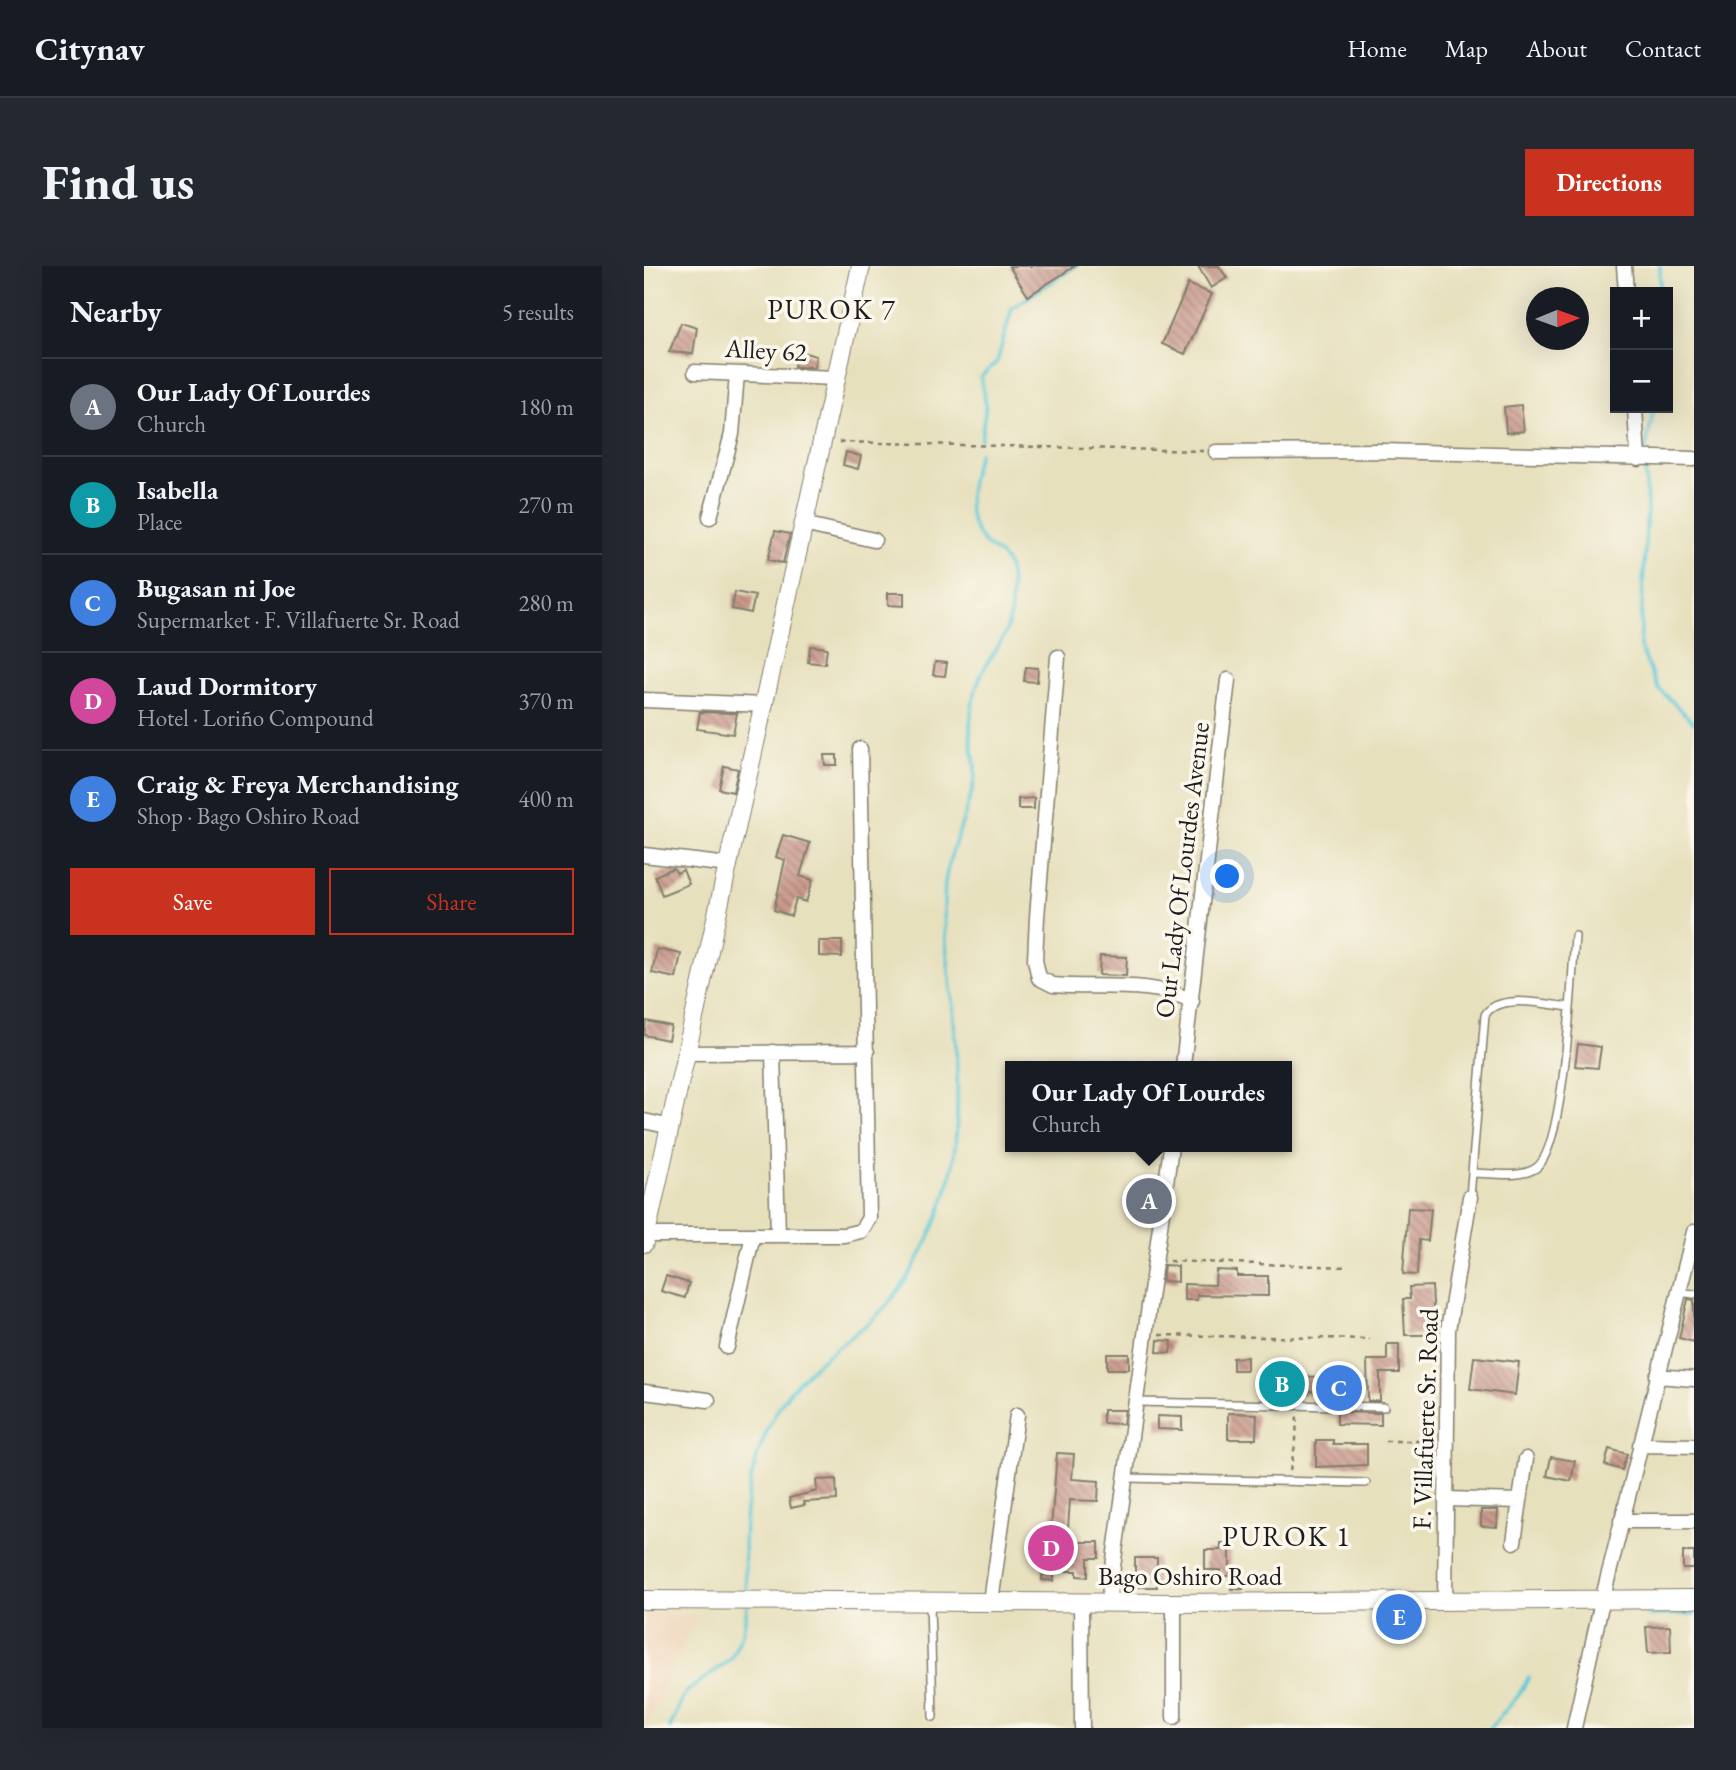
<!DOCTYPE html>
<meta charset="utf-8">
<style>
:root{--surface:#171b24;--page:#242831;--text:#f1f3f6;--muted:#9ea1a6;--line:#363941;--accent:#c8321e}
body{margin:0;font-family:"EB Garamond",serif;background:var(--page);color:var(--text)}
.controls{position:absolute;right:21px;top:21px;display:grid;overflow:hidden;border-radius:0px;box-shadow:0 7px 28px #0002}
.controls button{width:63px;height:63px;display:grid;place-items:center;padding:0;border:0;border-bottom:2px solid var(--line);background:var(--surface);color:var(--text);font:35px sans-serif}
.compass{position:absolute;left:882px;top:21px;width:63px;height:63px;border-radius:50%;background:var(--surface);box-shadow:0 7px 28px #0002;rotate:89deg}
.you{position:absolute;left:584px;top:611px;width:24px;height:24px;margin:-18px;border:5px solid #fff;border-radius:50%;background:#1a73e8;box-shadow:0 0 0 10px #1a73e833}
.badge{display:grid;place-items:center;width:46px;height:46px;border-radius:50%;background:var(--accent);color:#fff;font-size:23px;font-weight:700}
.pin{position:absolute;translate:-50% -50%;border:4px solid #fff;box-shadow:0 2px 7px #0006}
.popup{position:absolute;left:361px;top:795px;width:287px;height:91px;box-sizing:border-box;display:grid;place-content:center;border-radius:0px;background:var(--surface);filter:drop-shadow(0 2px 5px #0005);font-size:23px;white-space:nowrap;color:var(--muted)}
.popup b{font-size:26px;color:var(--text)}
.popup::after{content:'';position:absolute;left:50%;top:100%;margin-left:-14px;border:14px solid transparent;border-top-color:var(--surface)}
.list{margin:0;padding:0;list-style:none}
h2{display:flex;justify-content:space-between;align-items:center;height:91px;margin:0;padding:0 28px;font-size:30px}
h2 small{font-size:23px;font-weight:400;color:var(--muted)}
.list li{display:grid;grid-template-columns:46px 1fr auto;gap:21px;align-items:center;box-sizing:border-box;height:98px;padding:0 28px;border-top:2px solid var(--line)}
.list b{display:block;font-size:26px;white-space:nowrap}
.list p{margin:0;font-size:23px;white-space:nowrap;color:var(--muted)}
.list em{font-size:23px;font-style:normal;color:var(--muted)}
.actions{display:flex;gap:14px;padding:21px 28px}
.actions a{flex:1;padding:16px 0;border:2px solid var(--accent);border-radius:0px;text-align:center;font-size:24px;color:var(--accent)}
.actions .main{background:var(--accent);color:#fff}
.map{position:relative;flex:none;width:1050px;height:1462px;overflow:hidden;border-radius:0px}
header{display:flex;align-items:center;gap:42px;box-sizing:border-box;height:98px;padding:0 35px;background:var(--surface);border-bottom:2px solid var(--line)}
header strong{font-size:33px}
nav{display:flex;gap:38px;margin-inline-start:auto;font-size:24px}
.intro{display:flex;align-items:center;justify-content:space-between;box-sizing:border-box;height:168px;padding:0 42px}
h1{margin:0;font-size:49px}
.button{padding:18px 32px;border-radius:0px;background:var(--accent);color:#fff;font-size:24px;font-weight:700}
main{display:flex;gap:42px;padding:0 42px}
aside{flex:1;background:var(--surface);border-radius:0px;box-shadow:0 7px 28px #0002}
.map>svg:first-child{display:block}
.built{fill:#efd6bb}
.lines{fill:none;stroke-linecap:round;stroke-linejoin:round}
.stream{stroke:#5cc8d6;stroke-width:3.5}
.building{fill:url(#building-back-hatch)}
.service-casing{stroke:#827e6c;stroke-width:10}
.minor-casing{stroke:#827e6c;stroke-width:17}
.tertiary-casing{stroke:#827e6c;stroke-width:20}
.path{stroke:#827e6c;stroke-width:2.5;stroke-dasharray:5 5;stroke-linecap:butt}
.service{stroke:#fff;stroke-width:7}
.minor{stroke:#fff;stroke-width:14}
.tertiary{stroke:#fff;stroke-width:18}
.labels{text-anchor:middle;stroke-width:7;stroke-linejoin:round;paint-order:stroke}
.street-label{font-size:26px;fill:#1c1c1c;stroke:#fbf7ec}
.neighbourhood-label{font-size:28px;letter-spacing:2px;fill:#1c1c1c;stroke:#fbf7ec}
</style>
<header>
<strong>Citynav</strong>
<nav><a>Home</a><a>Map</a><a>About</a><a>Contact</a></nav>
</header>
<div class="intro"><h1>Find us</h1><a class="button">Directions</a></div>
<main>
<aside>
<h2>Nearby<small>5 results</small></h2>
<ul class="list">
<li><span class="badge" style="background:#6b7280">A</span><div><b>Our Lady Of Lourdes</b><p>Church</p></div><em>180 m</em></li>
<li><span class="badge" style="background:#0f9aa8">B</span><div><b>Isabella</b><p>Place</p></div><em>270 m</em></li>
<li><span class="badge" style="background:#3f7fe0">C</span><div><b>Bugasan ni Joe</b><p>Supermarket · F. Villafuerte Sr. Road</p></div><em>280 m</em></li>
<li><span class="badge" style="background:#d1479c">D</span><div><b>Laud Dormitory</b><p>Hotel · Loriño Compound</p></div><em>370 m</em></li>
<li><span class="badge" style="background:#3f7fe0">E</span><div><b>Craig &amp; Freya Merchandising</b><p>Shop · Bago Oshiro Road</p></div><em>400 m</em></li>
</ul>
<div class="actions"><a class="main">Save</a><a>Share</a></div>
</aside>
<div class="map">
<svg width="1050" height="1462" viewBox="0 0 1050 1462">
<defs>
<pattern id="building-back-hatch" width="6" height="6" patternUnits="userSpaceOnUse" patternTransform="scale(1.75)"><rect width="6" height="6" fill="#ca998c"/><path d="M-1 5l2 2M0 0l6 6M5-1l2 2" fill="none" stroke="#a37c72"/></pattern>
</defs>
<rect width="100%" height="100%" fill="#fbf7ec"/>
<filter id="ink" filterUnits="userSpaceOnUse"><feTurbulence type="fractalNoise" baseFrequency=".0143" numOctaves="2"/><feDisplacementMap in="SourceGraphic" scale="14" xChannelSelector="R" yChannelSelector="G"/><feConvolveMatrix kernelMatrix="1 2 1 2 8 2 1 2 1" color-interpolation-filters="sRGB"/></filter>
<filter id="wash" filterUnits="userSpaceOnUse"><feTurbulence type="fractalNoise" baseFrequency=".00686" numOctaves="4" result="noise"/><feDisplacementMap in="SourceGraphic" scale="28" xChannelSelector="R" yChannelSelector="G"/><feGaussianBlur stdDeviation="1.57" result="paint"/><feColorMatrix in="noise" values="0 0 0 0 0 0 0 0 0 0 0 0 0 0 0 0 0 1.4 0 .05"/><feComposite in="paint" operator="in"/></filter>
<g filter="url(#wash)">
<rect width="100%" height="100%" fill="#e7e0bd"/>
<path class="built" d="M0,1348L53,1349L1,1462H0Z"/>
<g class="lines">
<path class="stream" d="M1016,0V26
M337,173L342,139L337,111L353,96L368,42L432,0
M1001,186L1010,142
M1001,200L1003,242L996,381L1014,422L1050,457
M103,1326C95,1260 103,1191 139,1135C162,1100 201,1078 231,1051C267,1019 299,950 308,903C316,855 314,802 310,754C307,709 297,663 301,617C306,579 326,547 331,509C332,495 327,481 326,466C326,452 328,437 332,423C340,390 367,377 367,339C367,325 368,308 362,296C356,286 346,284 339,275C317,250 325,215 335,187
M1005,1349L1050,1348
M26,1462L41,1427L87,1393L99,1366L103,1341
M846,1462L874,1430L885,1411"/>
</g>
<g id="blocks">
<path class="building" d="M365,0H431L384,30Z
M554,0H575L583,12L567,22Z
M544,18L568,28L541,88L518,78Z
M37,57L53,62L49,88L25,86Z
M154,85L172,90L170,101H150Z
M877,139L880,165L862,167L860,141Z
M202,186L217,190L214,203L199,199Z
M131,265L146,268L139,297L124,294Z
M91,326L111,330L107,347L88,343Z
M244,327H260V340L244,339Z
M166,380L183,382L181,398L164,396Z
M291,396L303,397L301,410L289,409Z
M382,401L394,402L393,416L380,415Z
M56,446L93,447L89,468L53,463Z
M180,489H193V499H181Z
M80,500L94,503L89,526L75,523Z
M390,532V543H374V533Z
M139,569L166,577L156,610L169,614L162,636L152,633L147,650L130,644L141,594L132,591Z
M29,602L33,607L39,604L45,618L18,629L11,610Z
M175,675H198V691L175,690Z
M13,683L37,688L32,712L8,707Z
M456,690L483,691L482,710L455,709Z
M2,755L27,760L24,774L0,769Z
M934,778L957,781L954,802L931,800Z
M496,929H511L509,941L496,942Z
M764,942L787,943L784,975L775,974L773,1009L759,1008Z
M520,999L534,1000V1016L518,1015Z
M572,1004L593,1005V1010H624V1030L553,1029V1034H540V1018L571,1019Z
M22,1010L45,1017L41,1032L17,1025Z
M788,1020L791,1069H761L759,1033H766L765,1021Z
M1044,1033L1050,1034V1076L1035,1072Z
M514,1074L528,1075L526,1087L513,1086Z
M743,1078H755V1107H736V1135H724L723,1094H743Z
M463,1088H485V1103H463Z
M603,1091V1104H589V1092Z
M830,1091L875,1096L871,1129L826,1123Z
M633,1109L693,1112V1115H698V1128L665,1125V1128L633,1127Z
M459,1144H481L479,1158L459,1157Z
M693,1146L737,1147V1159L693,1158Z
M584,1147L613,1148L612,1173H584Z
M513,1150L538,1151V1164L513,1163Z
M672,1174H689V1178H723V1199L672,1201Z
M965,1183L983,1188L978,1204L961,1199Z
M413,1187L430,1188L428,1213L455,1215L454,1235L426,1234L423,1276H455V1292H444V1311L433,1310V1305H410V1315L398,1314L400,1274H406Z
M907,1191L931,1195L927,1215L903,1210Z
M192,1213L193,1234L160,1236L161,1239L147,1242L145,1232L173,1225L172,1214Z
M837,1244H854L853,1261L837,1260Z
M577,1277H586V1310H577V1304H561V1284H577Z
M1039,1286H1050V1303H1039Z
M491,1292H513V1321H491Z
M587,1306H599V1323H587Z
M1026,1360L1027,1386L1004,1387L1002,1361Z"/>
</g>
</g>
<g filter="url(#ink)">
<use href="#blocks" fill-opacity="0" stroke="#827e6c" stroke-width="2"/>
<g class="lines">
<g class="service-casing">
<path id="service" d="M828,907C848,907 875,913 892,902C921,882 928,710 931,670
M826,931L841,749C854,726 904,739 926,741
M1034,1026L1050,1028
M492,1136L740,1141
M482,1212L722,1217
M286,1337L289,1451"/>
</g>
<g class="minor-casing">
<path id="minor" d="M980,0L982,26
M51,106L191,112
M991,142L994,193
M572,186L738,185L1050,193
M66,251L88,168L93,108
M159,258L230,274
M414,391L393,651L391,694L395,712L409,719C453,723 508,714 548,735
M0,434L121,439
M0,589L85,599
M129,786L134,969
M44,787L223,786
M539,800L584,414
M0,855L27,861
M2,969H200L217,965L225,952L216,483
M83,1081L109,969
M1013,1110L1050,1113
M0,1126L64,1134
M996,1179L1050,1180
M802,1233L876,1235
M977,1255H1050
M870,1276L882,1193
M347,1336L373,1149
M801,1336L804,1064L826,931
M437,1337L438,1462
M464,1337L527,881
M530,1337V1451
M930,1462L958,1335L1050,966"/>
</g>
<g class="tertiary-casing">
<path id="tertiary" d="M0,977L217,0
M0,1334L530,1337L1050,1333"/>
</g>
<path class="path" d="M195,176L559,185
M525,995L704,1001
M515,1069L726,1073
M741,1175H789
M646,1205L652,1174L653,1149"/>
<use href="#service" class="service"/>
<use href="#minor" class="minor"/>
<use href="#tertiary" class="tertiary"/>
</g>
</g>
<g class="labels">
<g class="street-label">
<text transform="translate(122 84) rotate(3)" y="9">Alley 62</text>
<text transform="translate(538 604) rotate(-83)" y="9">Our Lady Of Lourdes Avenue</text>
<text transform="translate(781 1153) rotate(-88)" y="9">F. Villafuerte Sr. Road</text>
<text x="546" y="1319">Bago Oshiro Road</text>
</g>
<g class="neighbourhood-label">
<text x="188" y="53">PUROK 7</text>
<text x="643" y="1280">PUROK 1</text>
</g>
</g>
</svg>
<div class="controls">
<button>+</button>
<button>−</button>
</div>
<svg class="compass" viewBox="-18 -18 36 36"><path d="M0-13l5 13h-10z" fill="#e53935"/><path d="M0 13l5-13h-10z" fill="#9ea1a6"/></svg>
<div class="you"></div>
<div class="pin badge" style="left:505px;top:935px;background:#6b7280">A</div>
<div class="popup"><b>Our Lady Of Lourdes</b>Church</div>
<div class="pin badge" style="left:638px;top:1118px;background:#0f9aa8">B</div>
<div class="pin badge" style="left:695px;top:1122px;background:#3f7fe0">C</div>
<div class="pin badge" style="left:407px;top:1282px;background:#d1479c">D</div>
<div class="pin badge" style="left:755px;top:1351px;background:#3f7fe0">E</div>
</div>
</main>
